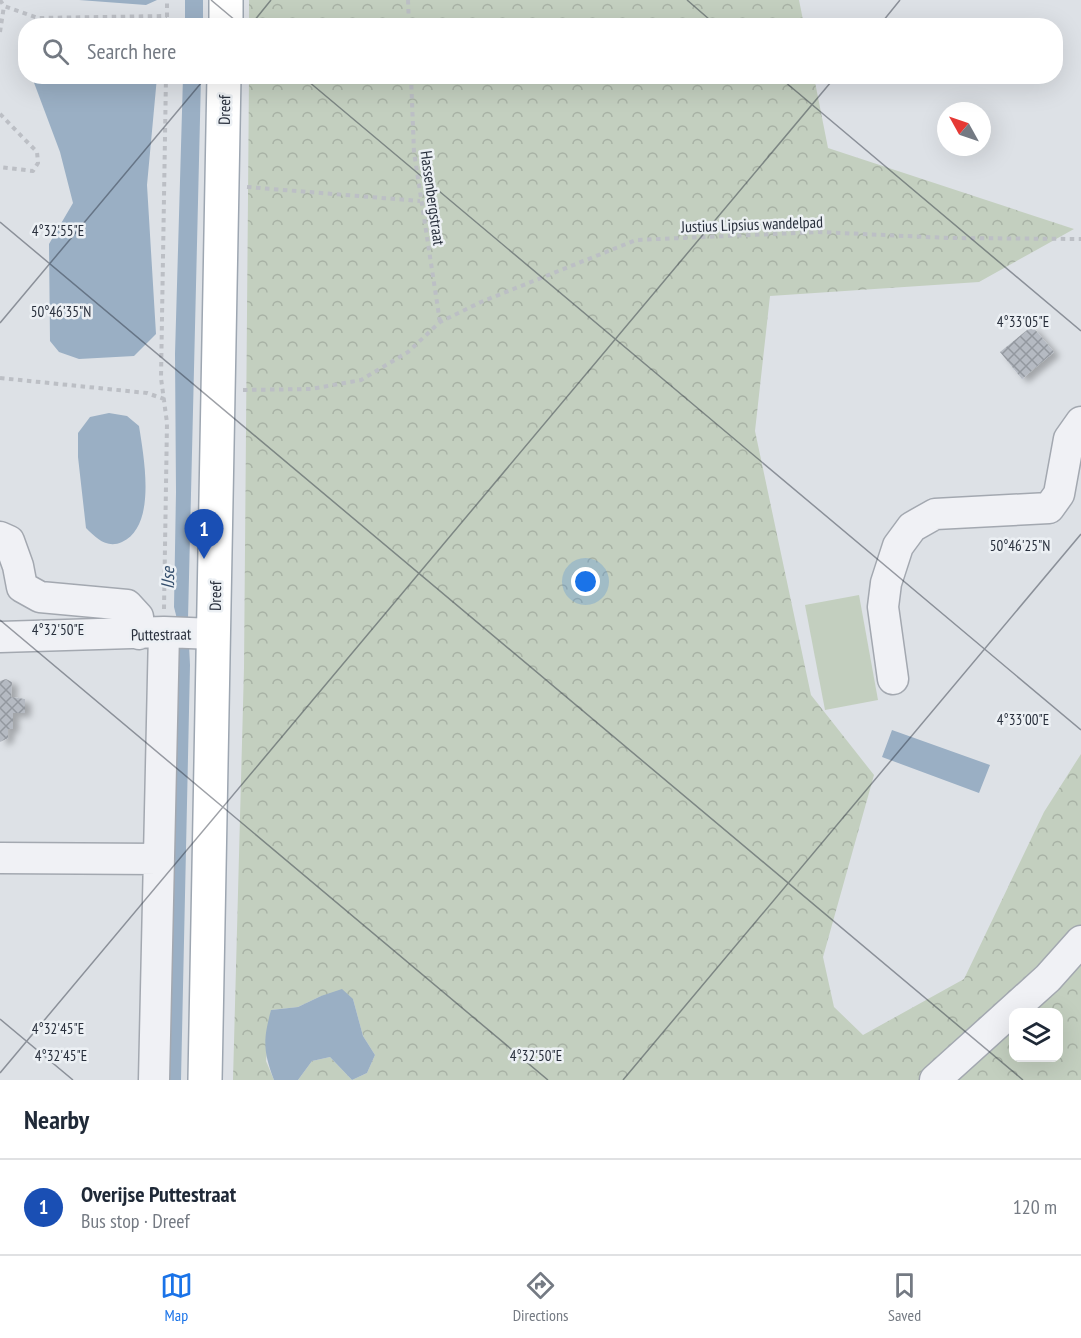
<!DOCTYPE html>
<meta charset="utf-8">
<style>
:root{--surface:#fff;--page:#f2f2f3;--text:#1f2937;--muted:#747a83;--line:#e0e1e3;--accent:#1a73e8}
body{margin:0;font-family:"PT Sans Narrow",sans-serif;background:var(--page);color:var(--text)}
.controls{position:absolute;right:18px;bottom:18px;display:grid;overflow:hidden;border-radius:12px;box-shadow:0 6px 24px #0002}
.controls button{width:54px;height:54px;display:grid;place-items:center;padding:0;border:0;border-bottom:2px solid var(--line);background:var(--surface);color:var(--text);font:30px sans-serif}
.compass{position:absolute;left:937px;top:102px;width:54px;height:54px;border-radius:50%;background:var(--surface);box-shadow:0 6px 24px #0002;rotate:310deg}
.you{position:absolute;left:586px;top:582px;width:21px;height:21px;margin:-15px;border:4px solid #fff;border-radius:50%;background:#1a73e8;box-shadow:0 0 0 9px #1a73e833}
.badge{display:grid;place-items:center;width:39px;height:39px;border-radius:50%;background:var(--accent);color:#fff;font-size:20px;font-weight:700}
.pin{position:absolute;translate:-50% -50px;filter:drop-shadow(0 2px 3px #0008)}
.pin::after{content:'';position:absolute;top:32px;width:21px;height:18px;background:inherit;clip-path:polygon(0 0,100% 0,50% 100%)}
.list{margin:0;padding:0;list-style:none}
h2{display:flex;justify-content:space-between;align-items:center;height:78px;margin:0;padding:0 24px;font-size:26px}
h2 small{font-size:20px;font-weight:400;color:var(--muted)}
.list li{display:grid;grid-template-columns:39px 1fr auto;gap:18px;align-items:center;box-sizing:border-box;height:96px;padding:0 24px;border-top:2px solid var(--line)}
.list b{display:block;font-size:22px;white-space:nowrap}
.list p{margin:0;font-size:20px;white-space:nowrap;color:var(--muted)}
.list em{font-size:20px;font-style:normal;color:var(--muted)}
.icon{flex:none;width:33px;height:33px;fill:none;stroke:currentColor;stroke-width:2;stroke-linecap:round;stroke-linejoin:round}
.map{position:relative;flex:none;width:1081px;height:1080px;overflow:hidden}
.search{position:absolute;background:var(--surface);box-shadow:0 6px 24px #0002;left:18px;right:18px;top:18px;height:66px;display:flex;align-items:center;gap:15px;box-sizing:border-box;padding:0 21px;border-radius:24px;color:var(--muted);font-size:22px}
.sheet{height:174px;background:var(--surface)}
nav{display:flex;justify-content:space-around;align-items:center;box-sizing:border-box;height:84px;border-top:2px solid var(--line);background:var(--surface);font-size:16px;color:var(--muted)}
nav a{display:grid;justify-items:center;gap:3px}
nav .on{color:var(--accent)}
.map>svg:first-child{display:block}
.forest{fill:url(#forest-crowns);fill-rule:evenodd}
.garden{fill:#c3cfbf}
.water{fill:#9aafc4}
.building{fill:url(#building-cross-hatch);filter:url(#shadow)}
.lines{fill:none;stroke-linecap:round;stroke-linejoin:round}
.minor-casing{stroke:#a3a8b0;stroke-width:33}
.major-casing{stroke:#9da6b1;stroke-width:36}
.path{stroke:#bcbfc5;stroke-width:4;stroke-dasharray:4.5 4.5;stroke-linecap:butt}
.minor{stroke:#f0f1f5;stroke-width:30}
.major{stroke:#fff;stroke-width:33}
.ticks{fill:none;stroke:#282f3c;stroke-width:1.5;stroke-opacity:0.45}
.labels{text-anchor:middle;stroke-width:5;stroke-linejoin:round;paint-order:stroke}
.street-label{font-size:16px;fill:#282f3c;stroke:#ecf0f4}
.water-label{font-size:18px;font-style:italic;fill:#354f6d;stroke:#ecf0f4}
.ticks-label{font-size:15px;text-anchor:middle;fill:#282f3c;stroke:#ecf0f4;stroke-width:5;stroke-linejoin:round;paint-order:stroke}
</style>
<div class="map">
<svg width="1081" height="1080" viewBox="0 0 1081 1080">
<defs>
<pattern id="forest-crowns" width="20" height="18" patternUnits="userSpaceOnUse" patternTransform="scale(1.5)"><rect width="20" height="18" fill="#c3cfbf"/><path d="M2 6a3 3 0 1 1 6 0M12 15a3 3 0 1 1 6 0" fill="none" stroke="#a8b2a5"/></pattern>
<pattern id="building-cross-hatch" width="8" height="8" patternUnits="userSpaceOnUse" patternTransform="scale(1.5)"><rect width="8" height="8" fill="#b5bac2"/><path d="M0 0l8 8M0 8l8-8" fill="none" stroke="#93989f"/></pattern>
<filter id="shadow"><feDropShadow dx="6" dy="4" stdDeviation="3" flood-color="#0004"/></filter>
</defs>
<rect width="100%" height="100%" fill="#dde1e6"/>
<path class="forest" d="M249,0H799L804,25L249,26Z
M249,77H814L828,148L1074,229L979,282L770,296L755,431L811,695L874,775L823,957L834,1007L863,1035L964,979L1044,812L1081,754V1080H352L367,1073L375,1055L363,1036L353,999L321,996L298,1007L271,1010L266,1061L274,1080H233L244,668ZM1014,1012H1058V1058H1014Z
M330,1057L352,1080H298L312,1061Z"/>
<path class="garden" d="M859,595L878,700L825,710L805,605Z"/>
<path class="water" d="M79,0H157L146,5Z
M185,0H203V25H185Z
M34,77H157L147,185L156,334L134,356L79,359L59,352L50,341L49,244L73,203L60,152L33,80Z
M183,77H201L188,619H177L174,607L176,492L175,354Z
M109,413L127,416L139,426C144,458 157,526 122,542C107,549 96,538 86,528L78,457V433L90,417Z
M176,645H189L190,665L181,1080H165Z
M892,730L990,765L979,793L882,757Z
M342,989L353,999L363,1036L375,1055L367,1073L352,1080L330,1057L312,1061L298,1080H274C263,1051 263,1040 271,1010L298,1007L321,996Z"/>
<path class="building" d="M1032,326L1054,352L1022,379L1000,352Z
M6,679L12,682L11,697L25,699V713H13V729H8V738L0,742V681Z"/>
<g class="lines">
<g class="minor-casing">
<path id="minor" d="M0,537L9,541L18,566L22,587L40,597L127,605L138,617L139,634
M0,637L164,632L214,634
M893,679L883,607L886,583L898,546L912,527L935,514L1049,508L1059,494L1069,439L1081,422
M0,858L159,859
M154,1080L164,632
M935,1080L1048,978L1081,941"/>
</g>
<g class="major-casing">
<path id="major" d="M226,26V0
M205,1080L224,76"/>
</g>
<path class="path" d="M0,0L4,6L38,18L167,16
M408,0L409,26
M167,26V0
M0,32L4,6
M411,76L414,152L440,322
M0,114L37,152L38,163L33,171L0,167
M247,187L420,201
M0,378L147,393L164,399
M243,390L311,389L361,380L408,352L440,322L481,302L636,240L819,232L949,238L1081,239
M164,609L167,423L161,378L166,76"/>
<use href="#minor" class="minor"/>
<use href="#major" class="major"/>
</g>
<path class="ticks" d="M211,0L242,26M687,0L717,26M250,26L271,0M879,26L900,0M302,76L1081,730M778,76L1081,331M0,222L1023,1080M0,323L207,76M0,620L548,1080M0,1019L73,1080M0,1073L836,76M623,1080L1081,534"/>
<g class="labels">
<g class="street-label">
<text transform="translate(224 110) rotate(-89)" y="6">Dreef</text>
<text transform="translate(433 198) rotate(82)" y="6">Hassenbergstraat</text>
<text transform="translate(752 224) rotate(-2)" y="6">Justius Lipsius wandelpad</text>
<text transform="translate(215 596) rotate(-89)" y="6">Dreef</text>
<text transform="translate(161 634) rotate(-1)" y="6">Puttestraat</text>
</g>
<g class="water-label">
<text transform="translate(168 578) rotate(-89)" y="6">IJse</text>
</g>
</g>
<g class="ticks-label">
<text x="58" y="236">4°32'55"E</text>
<text x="61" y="317">50°46'35"N</text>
<text x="1023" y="327">4°33'05"E</text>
<text x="1020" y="551">50°46'25"N</text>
<text x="58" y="635">4°32'50"E</text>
<text x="1023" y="725">4°33'00"E</text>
<text x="58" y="1034">4°32'45"E</text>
<text x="61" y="1061">4°32'45"E</text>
<text x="536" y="1061">4°32'50"E</text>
</g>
</svg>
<div class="controls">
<button><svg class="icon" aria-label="layers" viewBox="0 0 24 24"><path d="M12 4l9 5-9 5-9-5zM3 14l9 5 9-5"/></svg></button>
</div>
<svg class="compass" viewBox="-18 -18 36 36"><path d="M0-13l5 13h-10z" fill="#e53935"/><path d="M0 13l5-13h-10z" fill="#747a83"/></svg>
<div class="you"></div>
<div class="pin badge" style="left:204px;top:559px;background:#1a4fb4">1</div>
<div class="search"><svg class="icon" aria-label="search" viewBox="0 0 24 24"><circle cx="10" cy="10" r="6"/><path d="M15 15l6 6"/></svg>Search here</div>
</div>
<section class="sheet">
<h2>Nearby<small></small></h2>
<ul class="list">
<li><span class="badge" style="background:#1a4fb4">1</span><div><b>Overijse Puttestraat</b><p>Bus stop · Dreef</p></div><em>120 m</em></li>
</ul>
</section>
<nav>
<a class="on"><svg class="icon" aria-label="map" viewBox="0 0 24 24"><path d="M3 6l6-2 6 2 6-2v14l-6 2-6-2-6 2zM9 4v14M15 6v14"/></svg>Map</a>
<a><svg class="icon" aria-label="directions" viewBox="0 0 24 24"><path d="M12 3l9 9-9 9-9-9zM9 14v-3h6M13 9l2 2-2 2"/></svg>Directions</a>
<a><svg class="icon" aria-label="saved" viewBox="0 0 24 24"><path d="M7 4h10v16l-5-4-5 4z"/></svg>Saved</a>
</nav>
